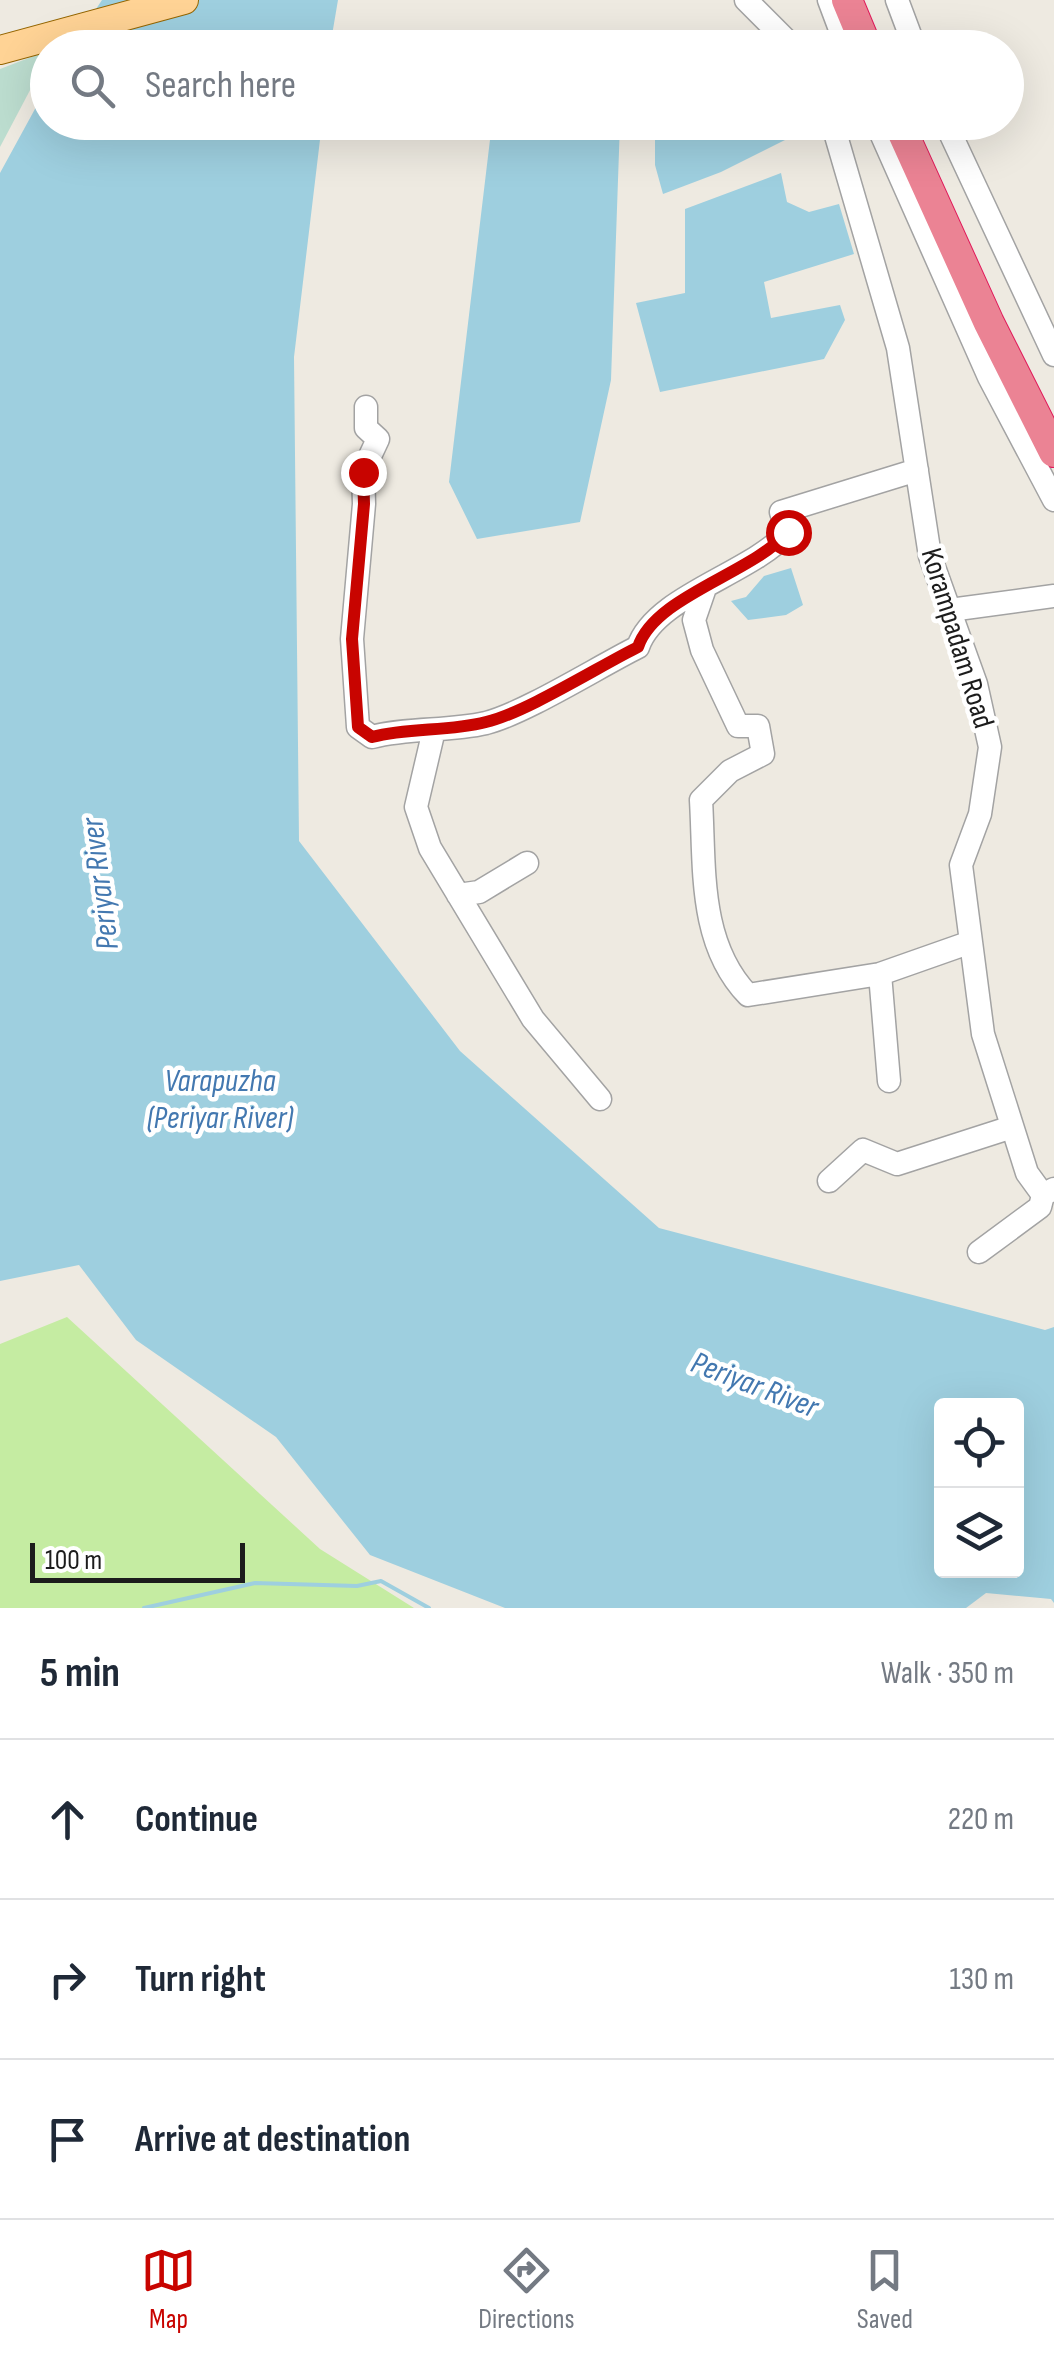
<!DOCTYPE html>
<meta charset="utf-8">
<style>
:root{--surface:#fff;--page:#f6f6f7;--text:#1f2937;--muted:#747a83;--line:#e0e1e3;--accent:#c80400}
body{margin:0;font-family:"Sofia Sans Condensed",sans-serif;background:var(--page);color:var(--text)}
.controls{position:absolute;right:30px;bottom:30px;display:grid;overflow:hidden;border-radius:10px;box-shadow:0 10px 40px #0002}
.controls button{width:90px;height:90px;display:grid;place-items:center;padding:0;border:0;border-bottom:2px solid var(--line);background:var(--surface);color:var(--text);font:50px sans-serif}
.scale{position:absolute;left:30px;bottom:25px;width:215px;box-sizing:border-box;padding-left:10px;border:5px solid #1c1c1c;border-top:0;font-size:28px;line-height:35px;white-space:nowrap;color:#1c1c1c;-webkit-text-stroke:8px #fff;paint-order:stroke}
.stop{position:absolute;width:30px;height:30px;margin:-22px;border:8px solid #c80400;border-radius:50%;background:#fff}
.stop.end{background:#c80400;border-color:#fff;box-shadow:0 2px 10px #0008}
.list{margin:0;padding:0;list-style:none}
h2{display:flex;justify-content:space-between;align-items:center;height:130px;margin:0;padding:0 40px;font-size:42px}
h2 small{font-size:32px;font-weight:400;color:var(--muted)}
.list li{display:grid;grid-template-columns:65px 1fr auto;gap:30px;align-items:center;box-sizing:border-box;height:160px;padding:0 40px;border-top:2px solid var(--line)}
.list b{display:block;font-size:38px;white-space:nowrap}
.list em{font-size:32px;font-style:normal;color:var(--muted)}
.icon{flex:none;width:55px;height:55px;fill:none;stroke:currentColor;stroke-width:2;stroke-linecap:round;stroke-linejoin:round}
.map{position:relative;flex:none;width:1054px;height:1608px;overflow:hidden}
.search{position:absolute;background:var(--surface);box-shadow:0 10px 40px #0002;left:30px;right:30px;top:30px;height:110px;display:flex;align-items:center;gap:25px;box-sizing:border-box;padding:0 35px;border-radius:55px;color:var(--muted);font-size:38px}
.sheet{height:610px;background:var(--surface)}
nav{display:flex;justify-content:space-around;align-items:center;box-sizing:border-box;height:140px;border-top:2px solid var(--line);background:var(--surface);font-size:28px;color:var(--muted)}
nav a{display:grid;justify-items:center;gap:5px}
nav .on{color:var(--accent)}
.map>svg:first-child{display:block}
.grass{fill:#c5eca2}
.wetland{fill:#bcddcf}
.water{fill:#9ecfdf;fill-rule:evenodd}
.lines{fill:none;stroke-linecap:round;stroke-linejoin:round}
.stream{stroke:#9ecfdf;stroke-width:4}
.minor-casing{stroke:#a3a3a3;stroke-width:25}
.major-casing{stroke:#946500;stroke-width:30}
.highway-casing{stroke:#e0195a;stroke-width:32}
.minor{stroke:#fff;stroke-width:22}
.major{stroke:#ffd395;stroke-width:28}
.highway{stroke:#eb8394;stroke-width:30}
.route{stroke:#c80400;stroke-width:12}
.labels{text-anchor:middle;stroke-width:9;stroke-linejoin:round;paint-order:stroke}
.street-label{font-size:30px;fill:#1c1c1c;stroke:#fff}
.water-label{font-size:32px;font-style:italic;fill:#4378b0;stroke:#fff}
</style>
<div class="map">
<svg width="1054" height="1608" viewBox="0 0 1054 1608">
<rect width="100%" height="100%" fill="#eeeae1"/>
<path class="grass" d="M67,1317L320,1549L414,1608H0V1344Z"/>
<path class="wetland" d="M47,51V58L0,147V69Z"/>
<path class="water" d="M102,0H338L330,47L70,48Z
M47,87L48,122L322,123L294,357L299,841L460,1051L659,1228L1045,1330L1054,1327V1603L1051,1599L986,1593L966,1608H505L370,1555L276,1437L136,1340L79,1265L0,1281V173ZM942,1406H1016V1570H942Z
M821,122L721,172L663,194L655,165V123Z
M492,123H620L611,380L580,522L477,539L449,482Z
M781,173L787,202L809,212L839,204L854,254L764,282L771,318L840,305L845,320L824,359L660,392L636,303L685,293V209Z
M791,568L803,605L786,615L748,620L731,601L746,597L764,576Z"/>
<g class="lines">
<path class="stream" d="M144,1608L255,1583L357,1586L381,1581L429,1608"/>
<g class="minor-casing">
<path id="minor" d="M746,0L794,48
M829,0L847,48
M897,0L915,48
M832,122L898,348L930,556L976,684L990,747L980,814L961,865L983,1034L1027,1173L1043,1195L1054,1189
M876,122L989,377L1054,500
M945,122L1054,355
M366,407V428L378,439L363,471L364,504L352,639L358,727L372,737C410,727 447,732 486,723C525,713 598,667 638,647C655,596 751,574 788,532L781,512L917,470
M705,588L694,620L702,650L738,726H758L763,754L730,771L701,800C705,867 698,943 748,995L880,974L971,942
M950,610L1054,596
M434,730L416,807L430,848L533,1019L600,1099
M458,895L479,892L527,863
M880,974L889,1081
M829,1181L863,1150L897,1164L1012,1127
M979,1252L1040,1207L1043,1195"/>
</g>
<g class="major-casing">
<path id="major" d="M0,50L184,0"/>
</g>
<g class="highway-casing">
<path id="highway" d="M847,0L867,48
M898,122L989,323L1054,452"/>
</g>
<use href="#minor" class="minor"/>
<use href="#major" class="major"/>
<use href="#highway" class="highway"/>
</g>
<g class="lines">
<path class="route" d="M363,472L364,504L352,639L358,727L372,737C410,727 447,732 486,722C525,713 598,667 638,647C655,596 751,574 788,532"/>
</g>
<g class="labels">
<g class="street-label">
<text transform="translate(958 638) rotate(73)" y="10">Korampadam Road</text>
</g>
<g class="water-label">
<text transform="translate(99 884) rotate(-97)" y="11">Periyar River</text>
<text x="220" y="1091">Varapuzha<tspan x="220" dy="37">(Periyar River)</tspan></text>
<text transform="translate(755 1384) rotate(21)" y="11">Periyar River</text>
</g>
</g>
</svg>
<div class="controls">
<button><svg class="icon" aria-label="locate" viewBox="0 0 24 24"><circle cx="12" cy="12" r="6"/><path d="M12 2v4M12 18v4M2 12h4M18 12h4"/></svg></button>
<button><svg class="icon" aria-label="layers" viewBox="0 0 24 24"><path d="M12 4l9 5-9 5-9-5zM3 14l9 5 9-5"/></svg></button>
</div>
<div class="scale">100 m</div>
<div class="stop" style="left:788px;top:532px"></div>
<div class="stop end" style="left:363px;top:472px"></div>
<div class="search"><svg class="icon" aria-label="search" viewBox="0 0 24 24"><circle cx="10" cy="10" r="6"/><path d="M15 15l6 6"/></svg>Search here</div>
</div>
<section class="sheet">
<h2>5 min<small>Walk · 350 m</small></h2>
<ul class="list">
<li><svg class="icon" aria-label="ahead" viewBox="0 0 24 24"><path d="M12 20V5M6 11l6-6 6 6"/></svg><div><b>Continue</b></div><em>220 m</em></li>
<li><svg class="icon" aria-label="right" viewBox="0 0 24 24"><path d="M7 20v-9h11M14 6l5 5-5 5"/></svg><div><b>Turn right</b></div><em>130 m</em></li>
<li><svg class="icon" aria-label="arrive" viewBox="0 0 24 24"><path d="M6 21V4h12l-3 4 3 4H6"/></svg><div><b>Arrive at destination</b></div></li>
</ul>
</section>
<nav>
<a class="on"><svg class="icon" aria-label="map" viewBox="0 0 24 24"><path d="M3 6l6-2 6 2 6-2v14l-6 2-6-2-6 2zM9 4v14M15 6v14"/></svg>Map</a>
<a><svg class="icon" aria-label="directions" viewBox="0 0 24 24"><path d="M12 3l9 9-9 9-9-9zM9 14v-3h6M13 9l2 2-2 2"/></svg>Directions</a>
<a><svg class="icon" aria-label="saved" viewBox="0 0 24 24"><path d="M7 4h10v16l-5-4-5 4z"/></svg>Saved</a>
</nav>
